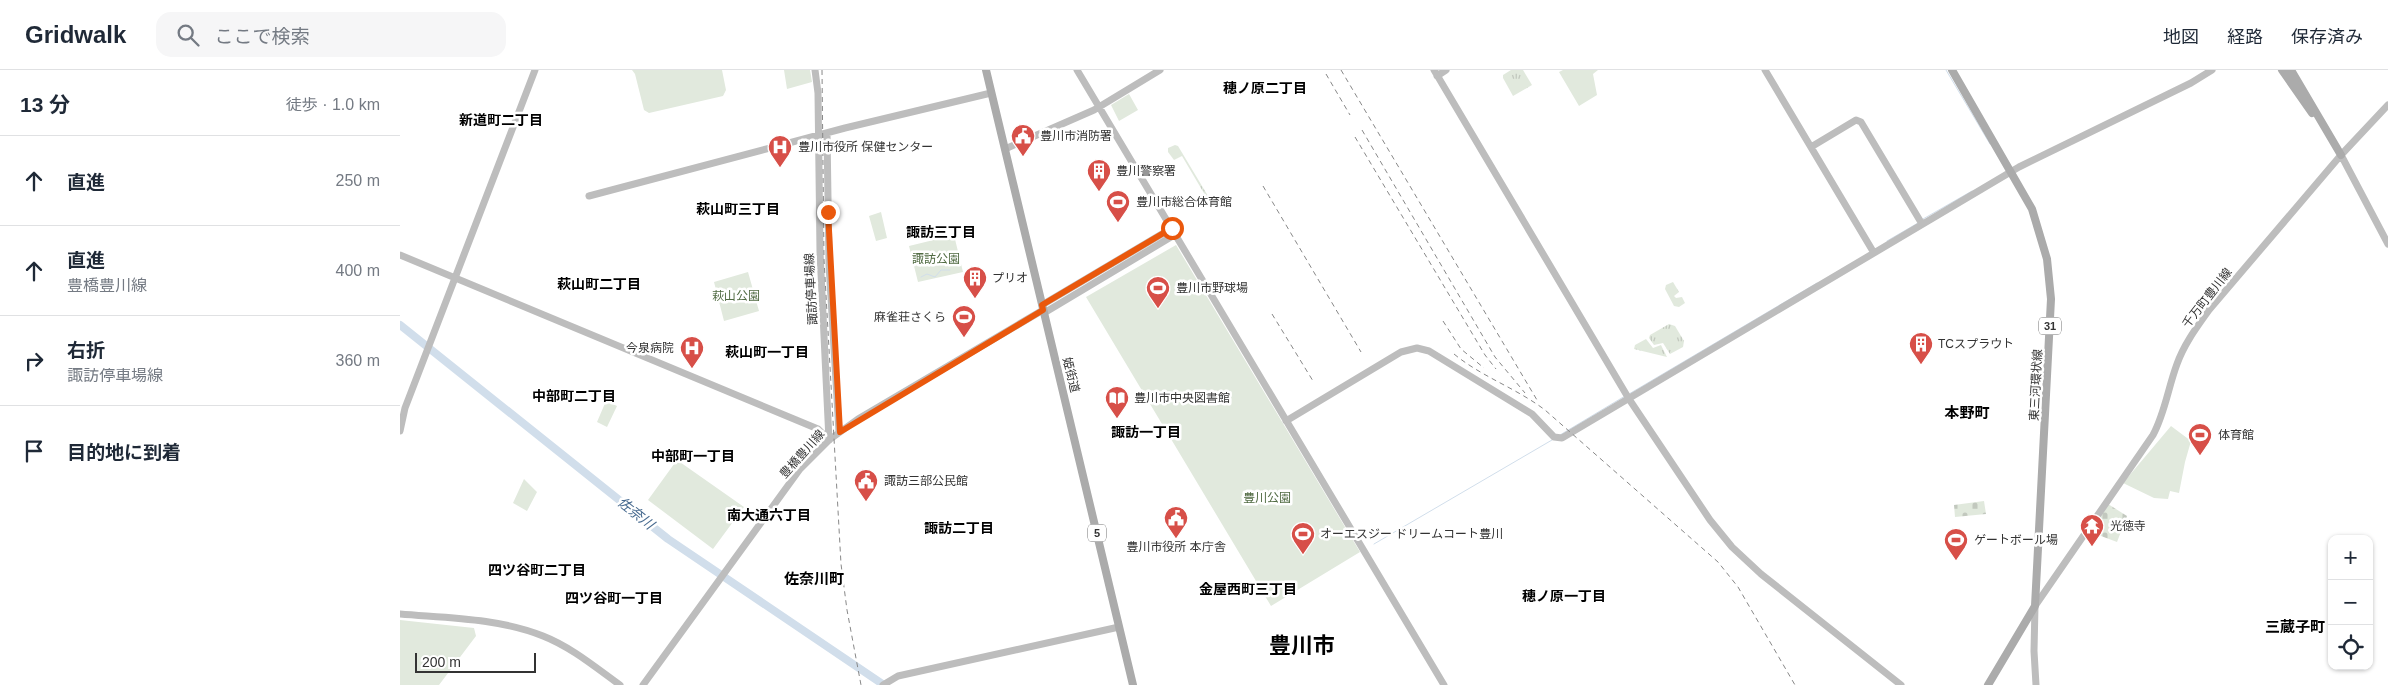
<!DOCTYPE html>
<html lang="ja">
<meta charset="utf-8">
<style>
:root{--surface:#fff;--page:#f6f6f7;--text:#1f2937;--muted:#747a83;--line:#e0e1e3}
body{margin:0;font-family:Helvetica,"Noto Sans JP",sans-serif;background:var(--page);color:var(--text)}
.controls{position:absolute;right:15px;bottom:15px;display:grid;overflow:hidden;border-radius:10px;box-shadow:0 1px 4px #0004}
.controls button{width:45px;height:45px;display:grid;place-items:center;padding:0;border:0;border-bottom:1px solid var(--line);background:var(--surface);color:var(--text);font:25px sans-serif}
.scale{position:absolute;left:15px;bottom:12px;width:121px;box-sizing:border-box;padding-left:5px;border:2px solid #333;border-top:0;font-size:14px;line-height:18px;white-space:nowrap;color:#333;-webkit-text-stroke:4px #fff;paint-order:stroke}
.stop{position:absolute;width:15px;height:15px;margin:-11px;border:4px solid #ea580c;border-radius:50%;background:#fff}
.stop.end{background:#ea580c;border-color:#fff;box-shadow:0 1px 5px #0008}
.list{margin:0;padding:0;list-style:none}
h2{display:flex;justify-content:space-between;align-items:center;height:65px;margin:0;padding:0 20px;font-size:21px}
h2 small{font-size:16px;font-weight:400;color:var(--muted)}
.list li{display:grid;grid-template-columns:32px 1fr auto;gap:15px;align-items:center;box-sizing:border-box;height:90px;padding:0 20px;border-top:1px solid var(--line)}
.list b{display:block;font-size:19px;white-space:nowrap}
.list p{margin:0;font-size:16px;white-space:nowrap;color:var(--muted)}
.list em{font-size:16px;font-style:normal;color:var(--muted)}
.icon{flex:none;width:28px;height:28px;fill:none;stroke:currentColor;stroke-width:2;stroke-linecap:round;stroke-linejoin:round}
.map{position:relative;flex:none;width:1988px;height:615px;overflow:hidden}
header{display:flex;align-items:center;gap:30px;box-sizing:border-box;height:70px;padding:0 25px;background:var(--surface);border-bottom:1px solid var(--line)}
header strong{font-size:24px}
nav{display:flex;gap:28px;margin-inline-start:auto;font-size:18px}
.search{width:350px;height:45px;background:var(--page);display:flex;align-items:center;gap:12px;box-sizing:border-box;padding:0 18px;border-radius:15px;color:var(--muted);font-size:19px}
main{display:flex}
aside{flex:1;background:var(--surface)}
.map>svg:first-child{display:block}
.grass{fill:url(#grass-tufts)}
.cemetery{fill:url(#cemetery-stones)}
.park{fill:#e1e9dd}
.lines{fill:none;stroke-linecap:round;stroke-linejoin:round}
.stream{stroke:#d1deeb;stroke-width:1}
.river{stroke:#d1deeb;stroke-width:8}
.secondary{stroke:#bdbdbd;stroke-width:7}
.primary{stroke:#ababab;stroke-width:8}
.rail{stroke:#888;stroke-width:1;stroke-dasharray:5 4;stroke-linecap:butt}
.route{stroke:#ea580c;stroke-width:6}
.labels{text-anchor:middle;stroke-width:5;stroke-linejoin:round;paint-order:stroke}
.shield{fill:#fff;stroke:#707070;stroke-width:1}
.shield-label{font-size:11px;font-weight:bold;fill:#333}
.poi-label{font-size:12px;fill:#333;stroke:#fff;text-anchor:start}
.park-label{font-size:12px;fill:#516b43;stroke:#fff}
.street-label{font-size:12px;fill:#333;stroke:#fff}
.neighbourhood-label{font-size:14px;font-weight:bold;fill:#000;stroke:#fff}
.water-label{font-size:14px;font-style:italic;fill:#476a8f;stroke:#fff}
.quarter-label{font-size:15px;font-weight:bold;fill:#000;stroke:#fff}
.town-label{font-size:22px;font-weight:bold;fill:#000;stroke:#fff}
</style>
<header>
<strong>Gridwalk</strong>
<div class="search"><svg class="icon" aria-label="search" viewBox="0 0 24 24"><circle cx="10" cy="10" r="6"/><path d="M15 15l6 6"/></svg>ここで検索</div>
<nav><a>地図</a><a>経路</a><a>保存済み</a></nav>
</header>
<main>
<aside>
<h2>13 分<small>徒歩 · 1.0 km</small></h2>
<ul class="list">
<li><svg class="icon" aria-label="ahead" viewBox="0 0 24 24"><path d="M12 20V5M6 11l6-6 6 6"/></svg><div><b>直進</b></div><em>250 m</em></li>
<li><svg class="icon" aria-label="ahead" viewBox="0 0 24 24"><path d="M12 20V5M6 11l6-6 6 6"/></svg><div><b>直進</b><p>豊橋豊川線</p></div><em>400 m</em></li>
<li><svg class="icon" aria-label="right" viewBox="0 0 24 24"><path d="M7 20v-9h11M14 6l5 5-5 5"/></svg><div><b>右折</b><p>諏訪停車場線</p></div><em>360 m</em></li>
<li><svg class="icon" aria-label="arrive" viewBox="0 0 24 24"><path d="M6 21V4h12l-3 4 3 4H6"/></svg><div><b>目的地に到着</b></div></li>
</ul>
</aside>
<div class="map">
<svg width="1988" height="615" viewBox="0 0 1988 615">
<defs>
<pattern id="grass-tufts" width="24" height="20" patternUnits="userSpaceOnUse" patternTransform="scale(1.25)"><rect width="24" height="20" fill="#e1e9dd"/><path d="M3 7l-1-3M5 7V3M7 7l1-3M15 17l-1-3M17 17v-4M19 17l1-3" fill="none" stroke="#c2c8be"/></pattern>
<pattern id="cemetery-stones" width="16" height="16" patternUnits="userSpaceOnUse" patternTransform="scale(1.25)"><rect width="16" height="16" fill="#e1e9dd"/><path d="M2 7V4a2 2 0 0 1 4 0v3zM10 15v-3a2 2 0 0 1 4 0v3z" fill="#c2c8be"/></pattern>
</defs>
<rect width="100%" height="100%" fill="#fff"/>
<path class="grass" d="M1111,0H1123L1132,15L1113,26L1103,8V5Z
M775,75L778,76L811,131L804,137L801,133L806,130L805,125L782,86L774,90L768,82V78Z
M1273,212L1279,222L1274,226L1276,228L1282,227L1285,233L1279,237L1274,236L1265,219L1266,215Z
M1269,254L1275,256L1284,271L1283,277L1270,284L1263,273L1254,275L1249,268L1250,265Z
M1246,269L1253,278L1261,275L1267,287L1234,279L1235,275Z"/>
<path class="cemetery" d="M1584,431L1586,444L1555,447L1554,435Z
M1708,434L1727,446L1717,472L1701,466L1691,459Z"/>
<path class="park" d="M232,0H322L326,20L323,26L249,43L244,40L235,4Z
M384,0H410L412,12L387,19Z
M1163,0H1198L1193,4L1197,25L1179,36L1159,2Z
M729,24L738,40L719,51L711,35Z
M481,142L487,168L476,171L469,146Z
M554,165L563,202L518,212L509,176Z
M776,175L960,482L871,536L686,227Z
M348,202L359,241L324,251L314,212Z
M206,331L217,336L207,357L197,352Z
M1771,356L1791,371L1785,392L1779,423L1770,421L1768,429L1754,428L1723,413Z
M277,390L344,437L313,479L248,430Z
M124,409L137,422L127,441L113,433Z
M0,550L74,558L76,566L39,615H0Z"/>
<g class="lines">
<path class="stream" d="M1546,0L1590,74
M1523,149L1572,121
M1487,171L1518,153
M521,207L527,204L535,207L541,200H550
M1229,324L1417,213
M1160,365L1225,326
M974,474L1152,370"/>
<path class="river" d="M0,255L268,469L484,615"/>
<path class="secondary" d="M415,0L418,23L420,182L429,370
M677,0L1044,615
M1034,0L1229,329L1310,450L1332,477L1361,504L1501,615
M1365,0L1474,183
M1037,6L1046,0
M427,63L429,194L439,362
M1411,77L1456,50L1461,52L1522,154
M605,79L694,40L760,0
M1941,85L1988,174
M189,126L445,58L591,23
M0,185L418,359L429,370
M642,235L772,158
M644,243L776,164
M886,351L1001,282L1017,278L1029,281L1132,344L1154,367L1162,368L1619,97L1791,13L1812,0
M0,361L5,338L135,0
M0,544C47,548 98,548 143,566C171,577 195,597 220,615
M243,615L400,399L429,370L458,349L643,240
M483,615L498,606L719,557
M1636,615L1634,581L1635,536L1753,365C1765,343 1768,318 1777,294C1784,274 1797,257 1809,240L1941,85L1988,35"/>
<path class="primary" d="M586,0L733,615
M1552,0L1632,139L1647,189L1651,229L1635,536L1588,615
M1882,0L1912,43
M1891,0L1941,85"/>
<path class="rail" d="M422,0L424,189L441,494L447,540L461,615
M941,0L1137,330
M926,4L950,45
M962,60L1095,287L1125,323
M955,67L1085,285L1096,299
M863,116L961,282
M872,244L913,311
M1043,251L1061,279L1084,298
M1054,284C1082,307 1116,318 1145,340L1318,492L1338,517L1395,615"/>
</g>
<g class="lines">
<path class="route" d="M428,142L440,362L643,240L642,235L772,158"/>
</g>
<defs>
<g id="civic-pin" transform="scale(1.25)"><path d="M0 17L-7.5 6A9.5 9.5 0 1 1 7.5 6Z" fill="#d74f48" stroke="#fff"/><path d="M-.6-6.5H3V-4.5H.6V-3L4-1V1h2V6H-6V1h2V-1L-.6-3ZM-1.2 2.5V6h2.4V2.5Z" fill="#fff"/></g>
<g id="hospital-pin" transform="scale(1.25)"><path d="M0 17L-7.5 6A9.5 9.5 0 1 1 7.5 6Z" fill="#d74f48" stroke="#fff"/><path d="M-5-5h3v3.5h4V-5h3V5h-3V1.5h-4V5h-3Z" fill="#fff"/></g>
<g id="building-pin" transform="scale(1.25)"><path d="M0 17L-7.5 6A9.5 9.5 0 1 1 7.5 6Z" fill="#d74f48" stroke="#fff"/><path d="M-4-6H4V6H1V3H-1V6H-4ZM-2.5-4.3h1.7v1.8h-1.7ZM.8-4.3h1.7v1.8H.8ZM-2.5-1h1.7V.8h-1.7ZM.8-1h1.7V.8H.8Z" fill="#fff"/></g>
<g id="stadium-pin" transform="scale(1.25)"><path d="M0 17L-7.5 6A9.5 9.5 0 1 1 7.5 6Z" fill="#d74f48" stroke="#fff"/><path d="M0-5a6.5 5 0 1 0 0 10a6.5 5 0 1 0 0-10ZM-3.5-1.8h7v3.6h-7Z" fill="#fff"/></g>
<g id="library-pin" transform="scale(1.25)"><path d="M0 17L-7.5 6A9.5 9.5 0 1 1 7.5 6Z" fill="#d74f48" stroke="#fff"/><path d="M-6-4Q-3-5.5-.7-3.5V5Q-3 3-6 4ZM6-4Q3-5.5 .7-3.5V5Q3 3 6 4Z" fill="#fff"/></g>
<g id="temple-pin" transform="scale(1.25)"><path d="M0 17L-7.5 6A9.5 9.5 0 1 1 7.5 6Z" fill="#d74f48" stroke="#fff"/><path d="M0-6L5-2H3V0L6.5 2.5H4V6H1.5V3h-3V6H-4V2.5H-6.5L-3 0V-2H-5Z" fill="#fff"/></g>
</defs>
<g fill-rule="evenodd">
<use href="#civic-pin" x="623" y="66"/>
<use href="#hospital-pin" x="380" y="77"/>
<use href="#building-pin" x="699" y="101"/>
<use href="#stadium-pin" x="718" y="132"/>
<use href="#building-pin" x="575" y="208"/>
<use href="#stadium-pin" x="758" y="218"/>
<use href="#stadium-pin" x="564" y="247"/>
<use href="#building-pin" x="1521" y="274"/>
<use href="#hospital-pin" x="292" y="278"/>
<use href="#library-pin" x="717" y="328"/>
<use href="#stadium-pin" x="1800" y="365"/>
<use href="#civic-pin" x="466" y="411"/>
<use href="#civic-pin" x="776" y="448"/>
<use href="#temple-pin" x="1692" y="456"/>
<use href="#stadium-pin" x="903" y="464"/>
<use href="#stadium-pin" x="1556" y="470"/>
</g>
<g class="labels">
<g class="shield">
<rect x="1639" y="247.5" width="22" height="17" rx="4"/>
<rect x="688" y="454.5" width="18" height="17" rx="4"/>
</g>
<g class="shield-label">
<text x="1650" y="260">31</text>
<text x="697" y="467">5</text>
</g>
<g class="poi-label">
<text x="640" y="70">豊川市消防署</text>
<text x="398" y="81">豊川市役所 保健センター</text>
<text x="716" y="105">豊川警察署</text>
<text x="736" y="136">豊川市総合体育館</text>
<text x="592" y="212">プリオ</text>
<text x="776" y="222">豊川市野球場</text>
<text x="546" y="251" text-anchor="end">麻雀荘さくら</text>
<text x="1538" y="278">TCスプラウト</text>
<text x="274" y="282" text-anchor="end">今泉病院</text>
<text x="734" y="332">豊川市中央図書館</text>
<text x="1818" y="369">体育館</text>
<text x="484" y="415">諏訪三部公民館</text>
<text x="1710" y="460">光徳寺</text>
<text x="920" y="468">オーエスジー ドリームコート豊川</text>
<text x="1574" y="474">ゲートボール場</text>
<text x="776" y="481" text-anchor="middle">豊川市役所 本庁舎</text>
</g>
<g class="park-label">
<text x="536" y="193">諏訪公園</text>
<text x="336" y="230">萩山公園</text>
<text x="867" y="432">豊川公園</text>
</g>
<g class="street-label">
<text transform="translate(411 219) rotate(-93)" y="4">諏訪停車場線</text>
<text transform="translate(1807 228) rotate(-52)" y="4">千万町豊川線</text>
<text transform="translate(671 305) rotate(76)" y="4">姫街道</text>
<text transform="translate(1636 315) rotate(-87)" y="4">東三河環状線</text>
<text transform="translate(402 384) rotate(-48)" y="4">豊橋豊川線</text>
</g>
<g class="neighbourhood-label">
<text x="865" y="23">穂ノ原二丁目</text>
<text x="101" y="55">新道町二丁目</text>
<text x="338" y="144">萩山町三丁目</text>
<text x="541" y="167">諏訪三丁目</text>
<text x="199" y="219">萩山町二丁目</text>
<text x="367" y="287">萩山町一丁目</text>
<text x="174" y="331">中部町二丁目</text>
<text x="746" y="367">諏訪一丁目</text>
<text x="293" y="391">中部町一丁目</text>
<text x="369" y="450">南大通六丁目</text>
<text x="559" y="463">諏訪二丁目</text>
<text x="137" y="505">四ツ谷町二丁目</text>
<text x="848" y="524">金屋西町三丁目</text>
<text x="1164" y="531">穂ノ原一丁目</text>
<text x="214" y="533">四ツ谷町一丁目</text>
</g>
<g class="water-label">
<text transform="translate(236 443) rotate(39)" y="5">佐奈川</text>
</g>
<g class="quarter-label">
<text x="1567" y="348">本野町</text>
<text x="414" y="514">佐奈川町</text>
<text x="1895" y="562">三蔵子町</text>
</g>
<g class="town-label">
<text x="902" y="583">豊川市</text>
</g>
</g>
</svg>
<div class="controls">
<button>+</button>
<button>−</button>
<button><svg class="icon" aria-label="locate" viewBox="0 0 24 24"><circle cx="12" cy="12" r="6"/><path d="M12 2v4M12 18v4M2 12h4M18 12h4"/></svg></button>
</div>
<div class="scale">200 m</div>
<div class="stop" style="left:772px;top:158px"></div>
<div class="stop end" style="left:428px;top:142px"></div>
</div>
</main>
